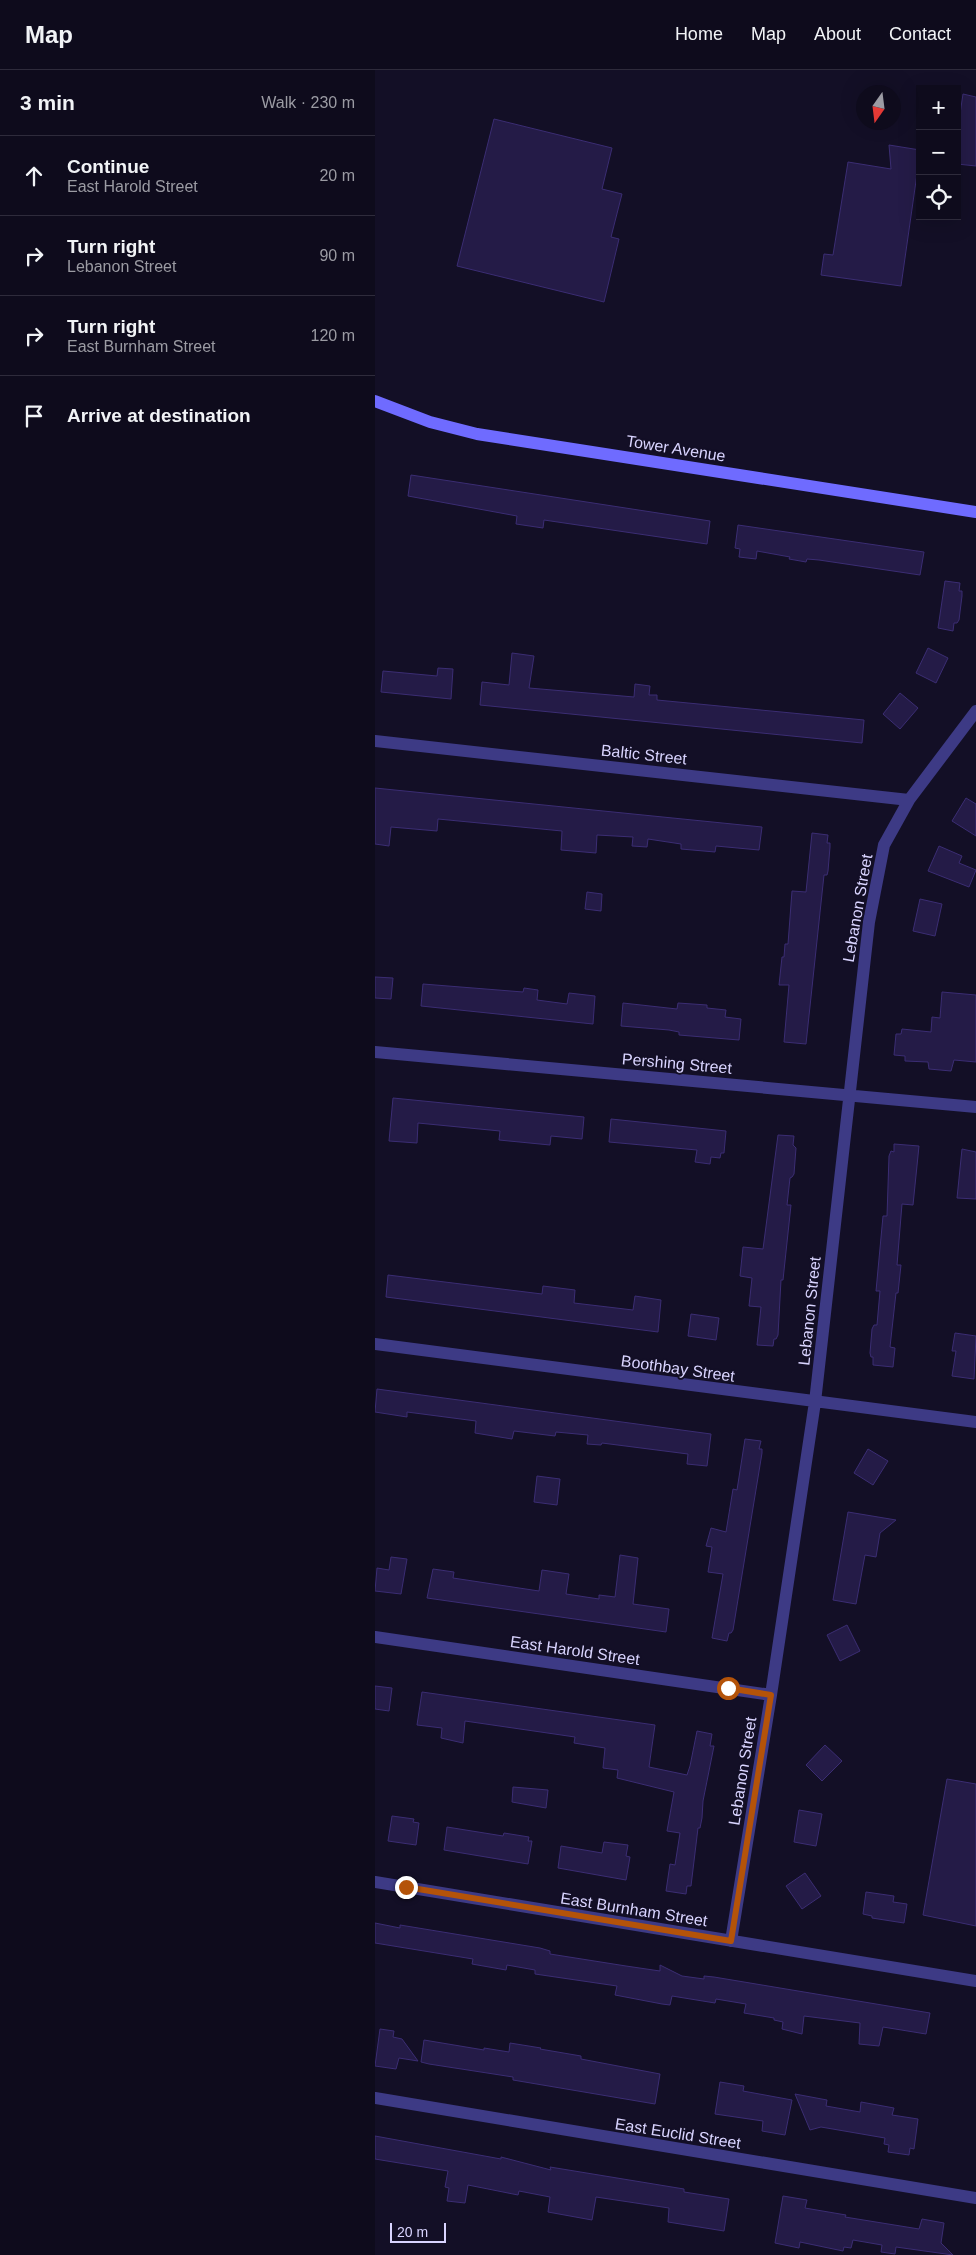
<!DOCTYPE html>
<meta charset="utf-8">
<style>
:root{--surface:#0e0b1c;--page:#171425;--text:#f1f3f6;--muted:#9b9ba3;--line:#2e2b3b}
body{margin:0;font-family:Helvetica,sans-serif;background:var(--page);color:var(--text)}
.controls{position:absolute;right:15px;top:15px;display:grid;overflow:hidden;border-radius:0px;box-shadow:0 5px 20px #0002}
.controls button{width:45px;height:45px;display:grid;place-items:center;padding:0;border:0;border-bottom:1px solid var(--line);background:var(--surface);color:var(--text);font:25px sans-serif}
.compass{position:absolute;left:481px;top:15px;width:45px;height:45px;border-radius:50%;background:var(--surface);box-shadow:0 5px 20px #0002;rotate:194deg}
.scale{position:absolute;left:15px;bottom:12px;width:56px;box-sizing:border-box;padding-left:5px;border:2px solid #d9d4ff;border-top:0;font-size:14px;line-height:18px;white-space:nowrap;color:#d9d4ff;-webkit-text-stroke:4px #130f26;paint-order:stroke}
.stop{position:absolute;width:15px;height:15px;margin:-11px;border:4px solid #b45309;border-radius:50%;background:#fff}
.stop.end{background:#b45309;border-color:#fff;box-shadow:0 1px 5px #0008}
.list{margin:0;padding:0;list-style:none}
h2{display:flex;justify-content:space-between;align-items:center;height:65px;margin:0;padding:0 20px;font-size:21px}
h2 small{font-size:16px;font-weight:400;color:var(--muted)}
.list li{display:grid;grid-template-columns:32px 1fr auto;gap:15px;align-items:center;box-sizing:border-box;height:80px;padding:0 20px;border-top:1px solid var(--line)}
.list b{display:block;font-size:19px;white-space:nowrap}
.list p{margin:0;font-size:16px;white-space:nowrap;color:var(--muted)}
.list em{font-size:16px;font-style:normal;color:var(--muted)}
.icon{flex:none;width:28px;height:28px;fill:none;stroke:currentColor;stroke-width:2;stroke-linecap:round;stroke-linejoin:round}
.map{position:relative;flex:none;width:601px;height:2185px;overflow:hidden}
header{display:flex;align-items:center;gap:30px;box-sizing:border-box;height:70px;padding:0 25px;background:var(--surface);border-bottom:1px solid var(--line)}
header strong{font-size:24px}
nav{display:flex;gap:28px;margin-inline-start:auto;font-size:18px}
main{display:flex}
aside{flex:1;background:var(--surface)}
.map>svg:first-child{display:block}
.building{fill:#241b47;stroke:#3b2d73}
.lines{fill:none;stroke-linecap:round;stroke-linejoin:round}
.minor{stroke:#3d3a85;stroke-width:12}
.secondary{stroke:#6f6bff;stroke-width:12}
.route{stroke:#b45309;stroke-width:6}
.labels{text-anchor:middle;stroke-width:4;stroke-linejoin:round;paint-order:stroke}
.street-label{font-size:16px;fill:#d9d4ff;stroke:#130f26}
</style>
<header>
<strong>Map</strong>
<nav><a>Home</a><a>Map</a><a>About</a><a>Contact</a></nav>
</header>
<main>
<aside>
<h2>3 min<small>Walk · 230 m</small></h2>
<ul class="list">
<li><svg class="icon" aria-label="ahead" viewBox="0 0 24 24"><path d="M12 20V5M6 11l6-6 6 6"/></svg><div><b>Continue</b><p>East Harold Street</p></div><em>20 m</em></li>
<li><svg class="icon" aria-label="right" viewBox="0 0 24 24"><path d="M7 20v-9h11M14 6l5 5-5 5"/></svg><div><b>Turn right</b><p>Lebanon Street</p></div><em>90 m</em></li>
<li><svg class="icon" aria-label="right" viewBox="0 0 24 24"><path d="M7 20v-9h11M14 6l5 5-5 5"/></svg><div><b>Turn right</b><p>East Burnham Street</p></div><em>120 m</em></li>
<li><svg class="icon" aria-label="arrive" viewBox="0 0 24 24"><path d="M6 21V4h12l-3 4 3 4H6"/></svg><div><b>Arrive at destination</b></div></li>
</ul>
</aside>
<div class="map">
<svg width="601" height="2185" viewBox="0 0 601 2185">
<rect width="100%" height="100%" fill="#130f26"/>
<path class="building" d="M588,24L601,27V96L582,94V64Z
M119,49L237,78L227,119L247,124L236,167L244,169L229,232L82,196Z
M514,75L545,80V97H543L526,216L446,205L449,184L458,185L473,92L516,99Z
M36,405L335,451L332,474L169,450L168,458L141,454L142,446L33,426Z
M363,455L549,482L545,505L444,490L432,489L431,492L414,489L415,487L382,481L381,489L364,487L365,479L360,478Z
M570,511L585,513L584,521H587V526L584,550L582,553H579L578,561L563,558Z
M553,578L573,588L561,613L541,603Z
M137,583L159,586L154,618L259,627L260,614L275,616L274,625H282V630L489,650L487,673L105,635L107,612L134,615Z
M63,598L78,599L76,629L6,622L8,601L62,606Z
M525,623L543,638L525,659L508,644Z
M0,718L387,757L384,780L341,776L340,782L306,779V774L273,769L272,777L257,776L258,767L222,765L221,783L186,780L187,761L63,749L62,761L16,757L14,776L0,774Z
M591,728L601,734V766L577,751Z
M437,763L453,765L452,773H455V777L453,801L452,805H449L431,974L409,972L414,915H404L407,887H409L410,874H413L417,821L431,822Z
M564,776L587,786L584,793L601,800L594,817L553,801Z
M212,822L227,824L226,841L210,839Z
M545,829L567,834L560,866L538,861Z
M0,907L18,908L16,929L0,928Z
M48,914L148,922L149,918L163,920L162,930L192,934L194,923L220,926L218,954L46,936Z
M567,922L601,925V992L579,990L576,1001L554,999L553,992L530,991V986L519,985L521,964H526L527,959L556,962L557,947L565,948Z
M248,933L302,939L303,933L332,935V938L351,940L350,947L366,949L364,970L304,965V962L294,960L246,956Z
M18,1028L209,1047L207,1069L176,1066L175,1075L124,1070L125,1061L43,1053L42,1073L14,1071Z
M236,1049L351,1061L349,1083H346L345,1088L336,1087L335,1094L320,1092L322,1080L234,1072Z
M403,1065L419,1066L418,1075L421,1078L419,1104L417,1107L415,1108L412,1135H416L408,1210H406L403,1265L401,1269H399L398,1276L382,1275L386,1237L374,1236L377,1208L365,1206L368,1177L388,1179Z
M519,1074L544,1076L538,1135L527,1134L522,1195H526L523,1223H521L515,1277L520,1278L518,1297L498,1295V1287H496L495,1283L497,1259L499,1255H502L505,1221H501L508,1146H512L514,1086L516,1081L519,1082Z
M587,1079L601,1082V1129L582,1128Z
M13,1205L167,1224L168,1216L200,1220L199,1233L258,1240L260,1226L286,1230L283,1262L11,1227Z
M316,1244L344,1248L341,1270L313,1266Z
M580,1263L601,1266L599,1309L577,1306L581,1281H577Z
M2,1319L336,1364L332,1396L312,1394L313,1384L227,1373L226,1375L212,1374L213,1365L181,1362L180,1366L139,1361L137,1369L100,1363L101,1351L32,1342V1347L0,1342Z
M370,1369L386,1371L384,1379H387V1383L358,1560L356,1563H354L352,1571L337,1568L348,1504L333,1502L337,1477L331,1476L336,1458L351,1462L358,1419L362,1420Z
M493,1379L513,1391L498,1415L479,1403Z
M162,1406L185,1409L182,1435L159,1432Z
M473,1442L521,1450L505,1463L501,1487L490,1485L481,1534L458,1530Z
M245,1485L263,1488L258,1534L294,1539L291,1562L52,1528L58,1499L79,1502L78,1508L164,1521L167,1500L194,1504L191,1524L224,1529V1525L240,1527Z
M16,1487L32,1489L26,1524L0,1521L2,1498L14,1500Z
M472,1555L485,1581L465,1591L452,1565Z
M0,1616L17,1618L14,1641L0,1639Z
M47,1622L280,1655L274,1697L312,1705L315,1696L322,1661L337,1664L335,1676H339L328,1731L327,1748L325,1758H323L316,1816H312L311,1824L291,1821L295,1794L300,1795L305,1763L292,1761L299,1722L242,1708L243,1700L228,1698L230,1678L199,1673L200,1667L90,1651L88,1673L66,1668L67,1658L42,1655Z
M450,1675L467,1691L447,1711L431,1695Z
M572,1709L601,1714V1856L548,1845Z
M138,1717L173,1720L171,1738L137,1732Z
M424,1740L447,1744L441,1776L419,1772Z
M17,1746L39,1749L38,1752L44,1753L41,1775L13,1771Z
M72,1757L128,1766L129,1763L154,1767L153,1771H157L153,1794L69,1780Z
M229,1772L253,1775L251,1786L255,1787L251,1810L183,1798L186,1776L227,1783Z
M430,1803L446,1826L427,1839L411,1816Z
M491,1822L519,1826L518,1832L532,1834L529,1853L497,1848V1846L488,1844Z
M0,1853L25,1858V1855L165,1878L175,1881V1884L251,1896L285,1901V1895L307,1906L329,1909V1906L339,1907L555,1943L551,1964L508,1957L504,1976L484,1974L485,1953L429,1946L427,1964L407,1959L408,1952L399,1950V1948L369,1943L371,1934L341,1929L340,1933L297,1926L295,1935L287,1934L240,1925L242,1916L160,1904V1900L132,1895L131,1900L97,1894L98,1889L0,1873Z
M5,1959L19,1961L18,1967L27,1969L43,1991L24,1988L21,1999L0,1996Z
M49,1970L109,1980V1978L134,1982L135,1973L166,1978L165,1979L206,1986V1989L285,2004L280,2034L138,2010V2007L54,1994L46,1992Z
M345,2012L369,2016L368,2021L417,2030L410,2065L387,2061L388,2051L340,2044Z
M420,2024L452,2030L451,2036L485,2042L486,2032L519,2038L517,2045L543,2049L539,2079L535,2078L534,2085L513,2082L514,2075L509,2074L510,2068L446,2057L435,2060Z
M0,2066L126,2089V2087L176,2100L175,2097L309,2119V2122L354,2129L349,2161L293,2152L294,2138L221,2127L217,2150L173,2142L175,2127L144,2121L143,2125L93,2115L90,2133L72,2131L74,2118L70,2117L73,2101L0,2089Z
M408,2126L432,2130L430,2138L471,2145L470,2147L544,2159L547,2149L569,2153L566,2173L578,2185L521,2177L520,2184L506,2182L507,2175L478,2170L476,2178L469,2177L468,2181L425,2172L424,2178L400,2173Z"/>
<g class="lines">
<path class="minor" d="M0,671L534,730
M0,982L601,1037
M0,1274L601,1352
M0,1567L396,1625
M0,1812L601,1911
M356,1871L396,1625L440,1332L494,852L509,775L534,730L601,641
M0,2028L601,2128"/>
<path class="secondary" d="M0,331L55,352L102,364L601,442"/>
</g>
<g class="lines">
<path class="route" d="M31,1817L356,1871L396,1625L353,1618"/>
</g>
<g class="labels">
<g class="street-label">
<text transform="translate(301 378) rotate(9)" y="6">Tower Avenue</text>
<text transform="translate(269 684) rotate(6)" y="6">Baltic Street</text>
<text transform="translate(482 838) rotate(-80)" y="6">Lebanon Street</text>
<text transform="translate(302 993) rotate(5)" y="6">Pershing Street</text>
<text transform="translate(434 1241) rotate(-84)" y="6">Lebanon Street</text>
<text transform="translate(303 1298) rotate(8)" y="6">Boothbay Street</text>
<text transform="translate(200 1580) rotate(8)" y="6">East Harold Street</text>
<text transform="translate(367 1701) rotate(-81)" y="6">Lebanon Street</text>
<text transform="translate(259 1839) rotate(9)" y="6">East Burnham Street</text>
<text transform="translate(303 2063) rotate(9)" y="6">East Euclid Street</text>
</g>
</g>
</svg>
<div class="controls">
<button>+</button>
<button>−</button>
<button><svg class="icon" aria-label="locate" viewBox="0 0 24 24"><circle cx="12" cy="12" r="6"/><path d="M12 2v4M12 18v4M2 12h4M18 12h4"/></svg></button>
</div>
<svg class="compass" viewBox="-18 -18 36 36"><path d="M0-13l5 13h-10z" fill="#e53935"/><path d="M0 13l5-13h-10z" fill="#9b9ba3"/></svg>
<div class="scale">20 m</div>
<div class="stop" style="left:353px;top:1618px"></div>
<div class="stop end" style="left:31px;top:1817px"></div>
</div>
</main>
